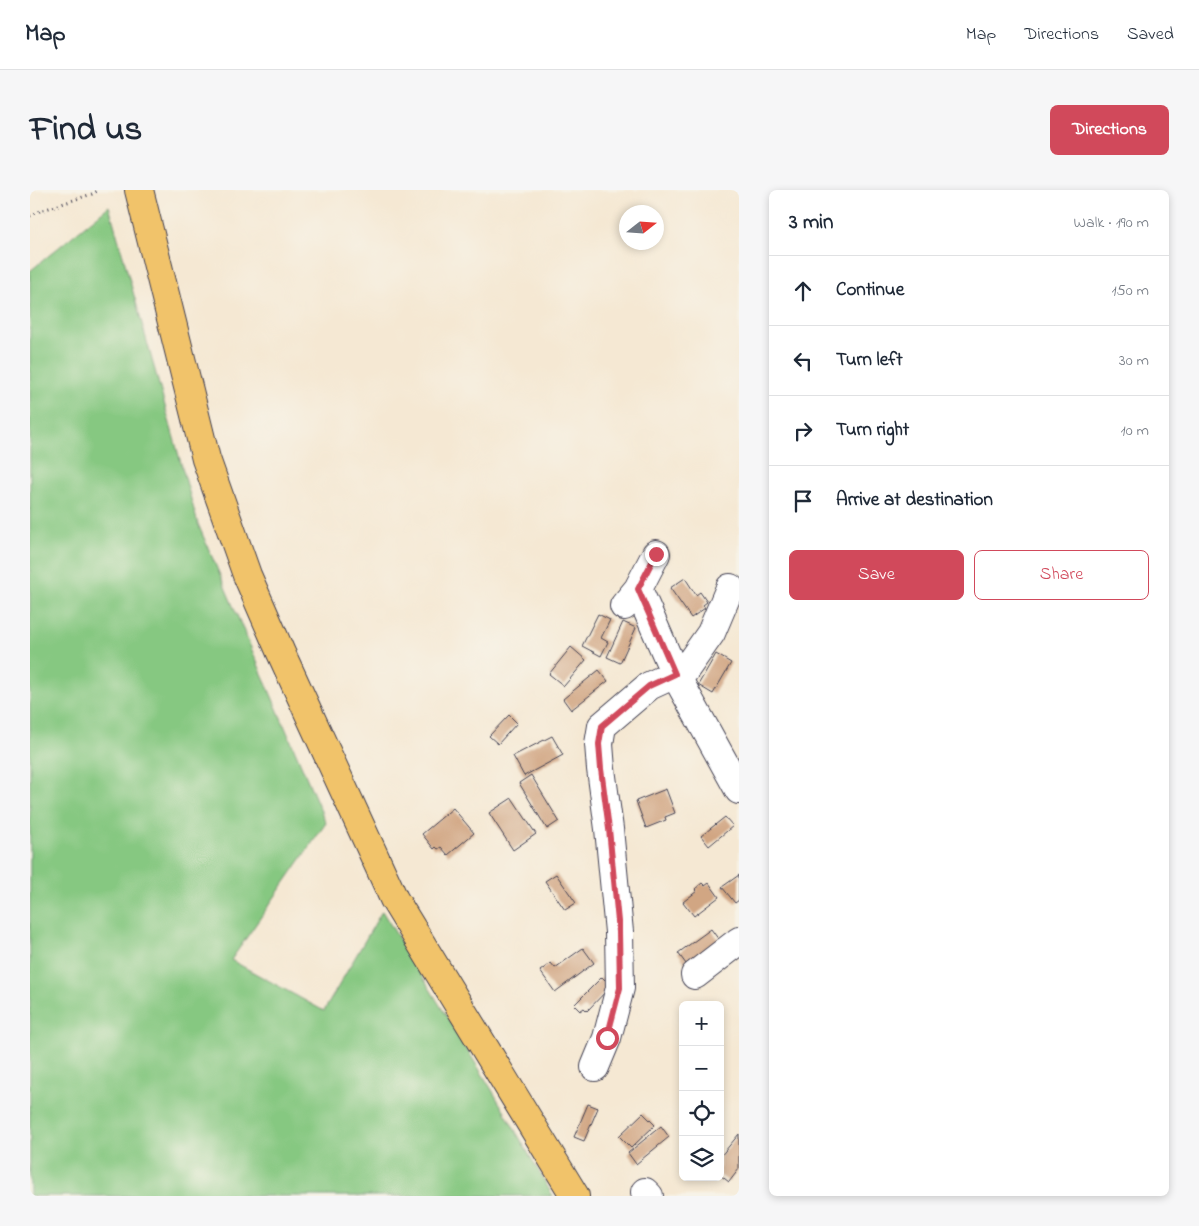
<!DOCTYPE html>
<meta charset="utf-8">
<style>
:root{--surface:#fff;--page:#f6f6f7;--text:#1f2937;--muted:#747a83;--line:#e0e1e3;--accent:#d1495b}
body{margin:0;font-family:"Indie Flower",sans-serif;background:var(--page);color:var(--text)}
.controls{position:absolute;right:15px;bottom:15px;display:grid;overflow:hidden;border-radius:8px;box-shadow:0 2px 8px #0003}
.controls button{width:45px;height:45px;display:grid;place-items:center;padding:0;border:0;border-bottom:1px solid var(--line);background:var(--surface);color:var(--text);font:25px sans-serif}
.compass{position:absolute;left:589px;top:15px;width:45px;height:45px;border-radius:50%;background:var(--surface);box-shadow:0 2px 8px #0003;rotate:73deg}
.stop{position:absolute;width:15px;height:15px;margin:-11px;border:4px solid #d1495b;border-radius:50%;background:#fff}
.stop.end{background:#d1495b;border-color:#fff;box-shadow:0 1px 5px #0008}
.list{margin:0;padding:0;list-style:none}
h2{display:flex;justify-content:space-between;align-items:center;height:65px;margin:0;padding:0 20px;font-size:21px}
h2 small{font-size:16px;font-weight:400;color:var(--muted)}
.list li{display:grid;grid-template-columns:32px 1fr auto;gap:15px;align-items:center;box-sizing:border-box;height:70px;padding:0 20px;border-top:1px solid var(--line)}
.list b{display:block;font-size:19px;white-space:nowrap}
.list em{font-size:16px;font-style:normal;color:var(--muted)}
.actions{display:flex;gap:10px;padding:15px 20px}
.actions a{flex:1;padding:11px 0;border:1px solid var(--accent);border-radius:8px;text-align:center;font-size:18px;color:var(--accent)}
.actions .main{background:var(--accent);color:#fff}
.icon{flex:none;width:28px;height:28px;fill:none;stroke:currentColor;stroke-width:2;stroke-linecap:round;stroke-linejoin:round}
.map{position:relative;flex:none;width:709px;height:1006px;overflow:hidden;border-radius:8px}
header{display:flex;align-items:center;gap:30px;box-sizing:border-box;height:70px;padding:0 25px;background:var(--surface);border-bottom:1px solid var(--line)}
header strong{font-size:24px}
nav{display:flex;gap:28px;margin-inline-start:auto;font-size:18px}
.intro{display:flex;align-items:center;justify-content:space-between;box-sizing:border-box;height:120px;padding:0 30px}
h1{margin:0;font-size:35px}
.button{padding:12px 22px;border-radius:8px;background:var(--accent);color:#fff;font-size:18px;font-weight:700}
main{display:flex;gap:30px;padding:0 30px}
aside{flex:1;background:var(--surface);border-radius:8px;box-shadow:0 2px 8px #0003}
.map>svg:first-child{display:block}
.green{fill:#86c881;stroke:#54755e}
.building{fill:#d1a683}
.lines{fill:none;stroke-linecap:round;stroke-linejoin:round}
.minor-casing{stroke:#424052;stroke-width:30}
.major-casing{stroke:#424052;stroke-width:30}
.path{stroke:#424052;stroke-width:3;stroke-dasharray:1 4;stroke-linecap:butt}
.minor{stroke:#fff;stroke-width:28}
.major{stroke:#f1c36a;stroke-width:28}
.route{stroke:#d1495b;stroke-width:6}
</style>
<header>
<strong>Map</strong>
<nav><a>Map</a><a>Directions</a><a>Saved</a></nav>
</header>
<div class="intro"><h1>Find us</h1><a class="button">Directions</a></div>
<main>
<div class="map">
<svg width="709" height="1006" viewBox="0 0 709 1006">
<rect width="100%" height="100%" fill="#f7f3e8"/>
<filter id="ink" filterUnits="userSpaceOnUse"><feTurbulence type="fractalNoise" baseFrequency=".02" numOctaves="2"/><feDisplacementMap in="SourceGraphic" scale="10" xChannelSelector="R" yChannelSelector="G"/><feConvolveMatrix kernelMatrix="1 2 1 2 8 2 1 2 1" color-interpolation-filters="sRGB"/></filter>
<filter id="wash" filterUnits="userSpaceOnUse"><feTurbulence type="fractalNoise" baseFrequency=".0096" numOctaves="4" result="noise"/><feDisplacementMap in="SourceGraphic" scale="20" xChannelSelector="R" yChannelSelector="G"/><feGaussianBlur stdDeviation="1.12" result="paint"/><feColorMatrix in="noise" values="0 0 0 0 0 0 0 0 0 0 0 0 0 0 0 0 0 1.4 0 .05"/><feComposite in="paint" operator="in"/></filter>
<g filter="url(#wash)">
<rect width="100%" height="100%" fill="#f5e8d3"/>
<path class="green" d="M79,16L168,334L296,633L201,770L294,821L352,721L462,900L523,1006H0V81Z"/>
<g id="blocks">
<path class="building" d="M655,388L666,405L670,402L677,412L673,415L675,418L661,428L640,398Z
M568,424L580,430L571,448L578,452L571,466L552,456Z
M593,432L606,438L590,473L577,467Z
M541,457L556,470L534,496L519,484Z
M686,464L701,473L683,504L668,495Z
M569,480L578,491L541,520L533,509Z
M479,525L487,533L468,554L459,546Z
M522,546L533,565L494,586L483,566Z
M501,585L529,631L517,639L489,593Z
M636,599L645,623L635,627L636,630L616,638L606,611Z
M482,608L506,644L483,660L459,623Z
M423,618L444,643L418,665L411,657L408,659L406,657L404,659L392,644Z
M695,627L703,636L679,656L671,646Z
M526,684L546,713L535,720L515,691Z
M709,685V710L705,713L692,697Z
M672,693L675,696L679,693L689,707L664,726L653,712L667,701L665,699Z
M681,739L689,750L656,774L648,763Z
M553,758L564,773L525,802L510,781L521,773L525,778Z
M572,787L581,796L557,821L554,818L550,821L544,815Z
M558,914L568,918L554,951L544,947Z
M613,923L625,935L601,958L589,946Z
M631,936L639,947L606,974L598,963Z
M709,944V979L699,992L690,985V967Z"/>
</g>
</g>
<g filter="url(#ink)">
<use href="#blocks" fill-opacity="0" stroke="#424052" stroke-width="1"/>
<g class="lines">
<g class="minor-casing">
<path id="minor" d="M608,399L645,484L709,600
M594,416L608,399L626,364
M648,490L681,443L700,398
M665,785L709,751
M565,877L577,848L590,798L589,742L579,639L571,579L569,554L572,536L619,496L645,484
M615,1002L619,1006"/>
</g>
<g class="major-casing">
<path id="major" d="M109,0L176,269L217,385L251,463L364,709L545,1006"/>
</g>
<path class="path" d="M0,26L10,21L62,4L69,0"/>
<use href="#minor" class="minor"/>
<use href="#major" class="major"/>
</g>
</g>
<g class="lines" filter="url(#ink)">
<path class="route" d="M577,848L590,798L589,742L579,639L571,579L569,554L572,536L619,496L645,484L608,399L626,364"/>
</g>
</svg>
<div class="controls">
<button>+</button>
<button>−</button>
<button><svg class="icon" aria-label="locate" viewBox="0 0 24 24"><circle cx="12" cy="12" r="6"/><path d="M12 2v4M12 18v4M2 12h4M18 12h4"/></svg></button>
<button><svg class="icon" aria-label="layers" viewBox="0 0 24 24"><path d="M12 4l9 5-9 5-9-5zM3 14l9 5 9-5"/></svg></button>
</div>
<svg class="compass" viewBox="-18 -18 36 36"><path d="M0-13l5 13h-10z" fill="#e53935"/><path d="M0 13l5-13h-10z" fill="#747a83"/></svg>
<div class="stop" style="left:577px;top:848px"></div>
<div class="stop end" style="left:626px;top:364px"></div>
</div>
<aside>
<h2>3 min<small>Walk · 190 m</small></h2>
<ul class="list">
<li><svg class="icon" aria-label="ahead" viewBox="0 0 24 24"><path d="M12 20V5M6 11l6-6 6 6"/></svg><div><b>Continue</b></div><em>150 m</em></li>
<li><svg class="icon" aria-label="left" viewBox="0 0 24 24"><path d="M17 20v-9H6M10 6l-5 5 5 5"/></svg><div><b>Turn left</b></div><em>30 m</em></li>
<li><svg class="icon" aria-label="right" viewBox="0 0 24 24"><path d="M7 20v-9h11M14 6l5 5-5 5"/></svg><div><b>Turn right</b></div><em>10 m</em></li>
<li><svg class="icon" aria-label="arrive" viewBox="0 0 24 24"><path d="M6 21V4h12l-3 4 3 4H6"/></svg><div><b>Arrive at destination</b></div></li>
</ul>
<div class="actions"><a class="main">Save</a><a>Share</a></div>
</aside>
</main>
